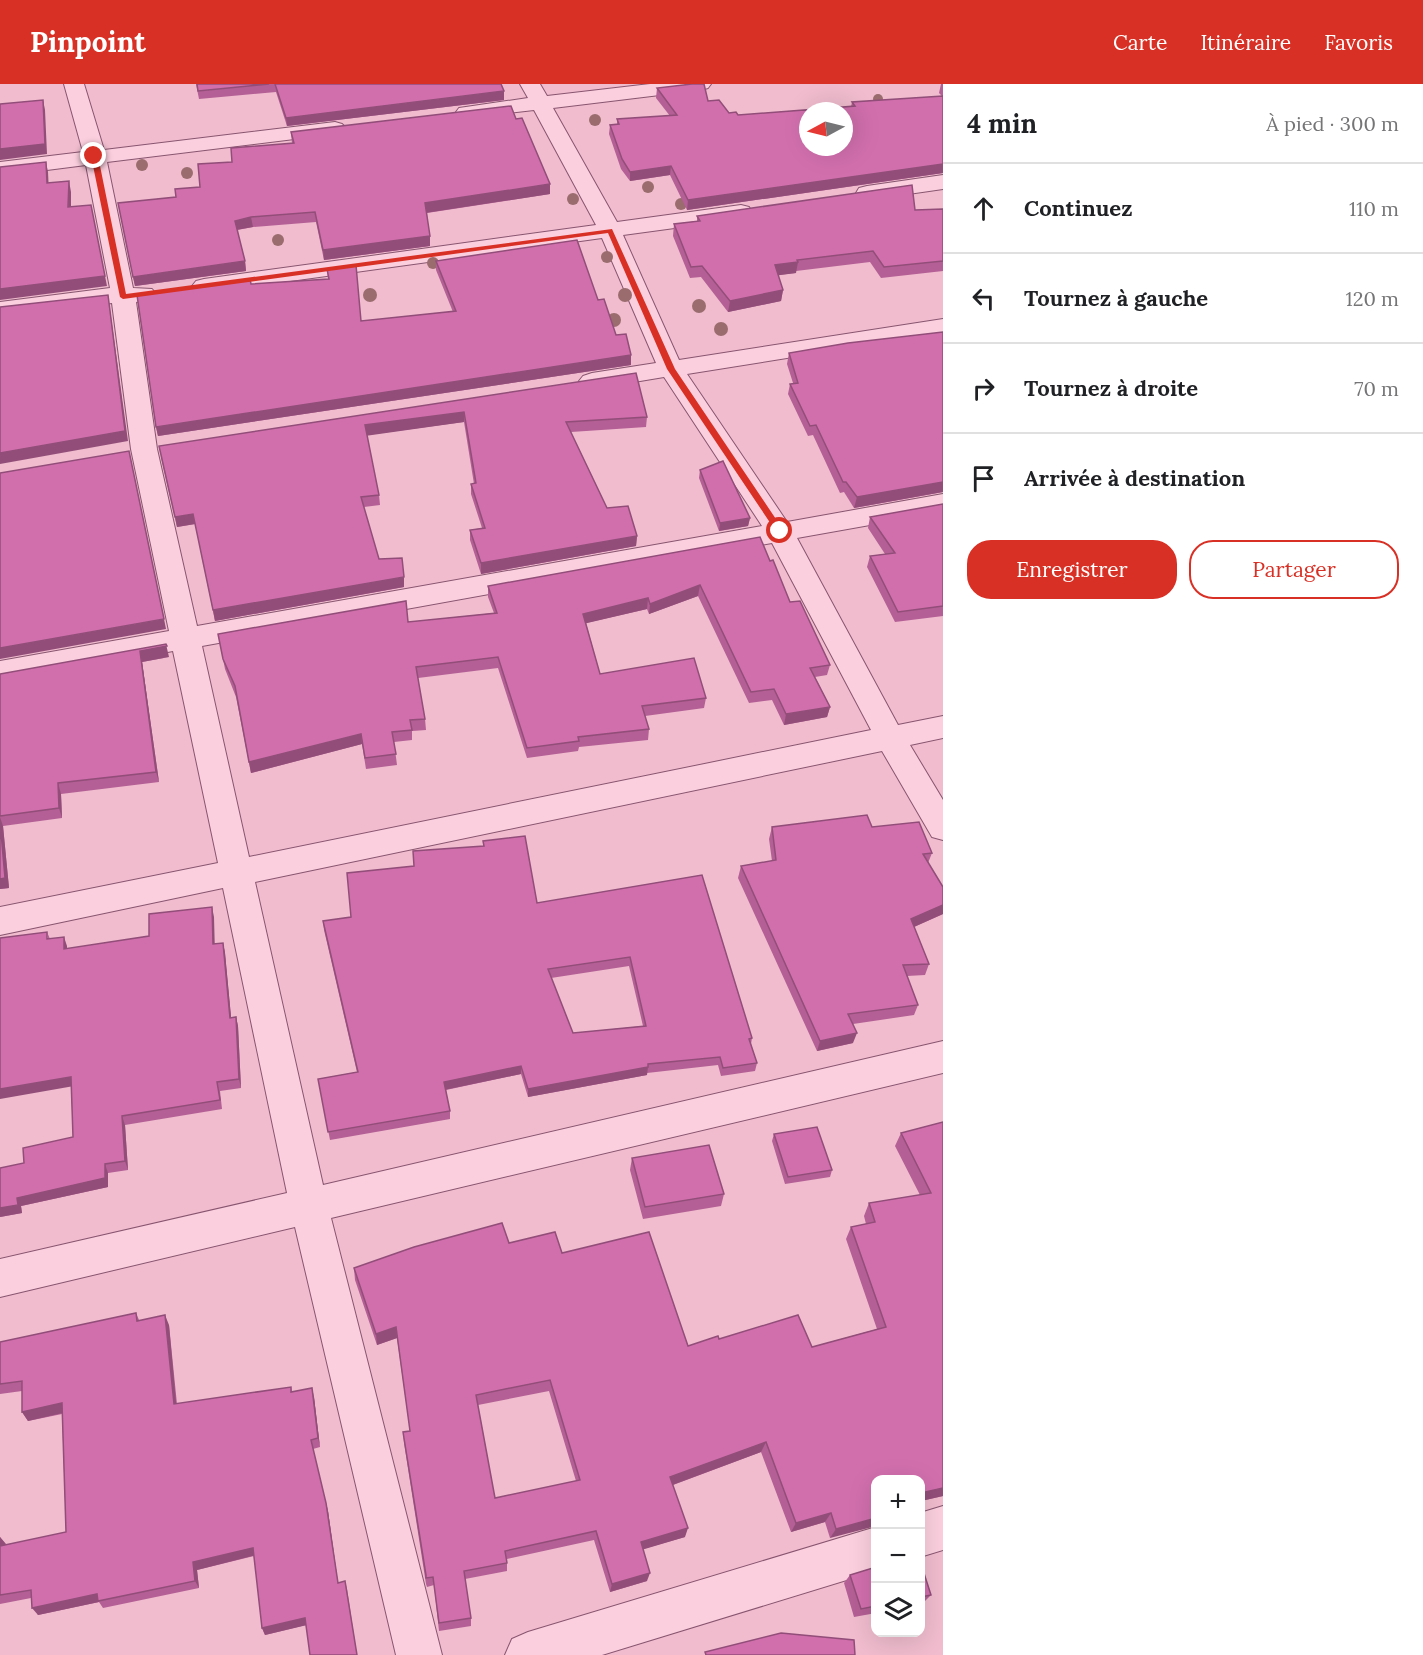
<!DOCTYPE html>
<html lang="fr">
<meta charset="utf-8">
<style>
:root{--surface:#fff;--page:#f2f2f2;--text:#202124;--muted:#757577;--line:#e0e0e0;--accent:#d93025}
body{margin:0;font-family:Lora,serif;background:var(--page);color:var(--text)}
.controls{position:absolute;right:18px;bottom:18px;display:grid;overflow:hidden;border-radius:12px;box-shadow:0 6px 24px #0002}
.controls button{width:54px;height:54px;display:grid;place-items:center;padding:0;border:0;border-bottom:2px solid var(--line);background:var(--surface);color:var(--text);font:30px sans-serif}
.compass{position:absolute;left:799px;top:18px;width:54px;height:54px;border-radius:50%;background:var(--surface);box-shadow:0 6px 24px #0002;rotate:263deg}
.stop{position:absolute;width:18px;height:18px;margin:-14px;border:4px solid #d93025;border-radius:50%;background:#fff}
.stop.end{background:#d93025;border-color:#fff;box-shadow:0 2px 6px #0008}
.list{margin:0;padding:0;list-style:none}
h2{display:flex;justify-content:space-between;align-items:center;height:78px;margin:0;padding:0 24px;font-size:26px}
h2 small{font-size:20px;font-weight:400;color:var(--muted)}
.list li{display:grid;grid-template-columns:39px 1fr auto;gap:18px;align-items:center;box-sizing:border-box;height:90px;padding:0 24px;border-top:2px solid var(--line)}
.list b{display:block;font-size:22px;white-space:nowrap}
.list em{font-size:20px;font-style:normal;color:var(--muted)}
.actions{display:flex;gap:12px;padding:18px 24px}
.actions a{flex:1;padding:14px 0;border:2px solid var(--accent);border-radius:24px;text-align:center;font-size:21px;color:var(--accent)}
.actions .main{background:var(--accent);color:#fff}
.icon{flex:none;width:33px;height:33px;fill:none;stroke:currentColor;stroke-width:2;stroke-linecap:round;stroke-linejoin:round}
.map{position:relative;flex:none;width:943px;height:1571px;overflow:hidden}
header{display:flex;align-items:center;gap:36px;box-sizing:border-box;height:84px;padding:0 30px;background:var(--accent);color:#fff}
header strong{font-size:28px}
nav{display:flex;gap:33px;margin-inline-start:auto;font-size:21px}
main{display:flex}
aside{flex:1;background:var(--surface)}
.map>svg:first-child{display:block}
.lines{fill:none;stroke-linecap:round;stroke-linejoin:round}
.minor-casing{stroke:#88556f;stroke-width:2}
.minor{fill:#fbcfde;fill-rule:evenodd}
.tree{fill:#9a6c6e}
.wall{fill:#b45f95;fill-rule:evenodd}
.shaded-wall{fill:#924e79}
.building{fill:#d16fad;stroke:#924e79;stroke-width:1.5;fill-rule:evenodd}
.route{fill:#d93025}
</style>
<header>
<strong>Pinpoint</strong>
<nav><a>Carte</a><a>Itinéraire</a><a>Favoris</a></nav>
</header>
<main>
<div class="map">
<svg width="943" height="1571" viewBox="0 0 943 1571">
<rect width="100%" height="100%" fill="#f0bcce"/>
<g class="lines">
<g class="minor-casing">
<path id="minor" d="M64,0H84L104,66L335,38L342,40L346,44L342,48L335,50L107,78L133,204L152,205L156,210L152,215L136,218L157,365L197,542L762,442L664,293L592,305L583,302L579,297L583,292L592,289L656,279L602,154L204,209L196,207L192,202L196,197L204,195L596,141L534,26L466,34L459,32L456,28L459,24L528,14L520,0H540L547,12L650,0H711L708,4L701,6L553,24L617,138L741,121L749,123L752,128L749,133L741,135L623,151L679,276L943,235V249L687,290L787,438L943,410V428L797,454L898,641L943,632V654L910,661L943,716V756L932,753L882,667L255,798L323,1101L943,957V989L331,1134L442,1571H396L295,1143L0,1213V1175L287,1109L223,804L0,851V823L218,779L173,567L0,599V577L169,547L131,365L112,219L0,232V218L110,204L86,81L0,92V78L83,68ZM772,459L871,646L249,773L202,562Z
M943,91V105L867,116L859,114L856,109L859,104L867,102Z
M943,1422V1466L920,1473V1429Z
M876,1443V1487L602,1571H505L512,1555L528,1548Z"/>
</g>
<use href="#minor" class="minor"/>
</g>
<g class="tree">
<circle cx="878" cy="15" r="5"/>
<circle cx="595" cy="36" r="6"/>
<circle cx="142" cy="81" r="6"/>
<circle cx="187" cy="89" r="6"/>
<circle cx="648" cy="103" r="6"/>
<circle cx="573" cy="115" r="6"/>
<circle cx="681" cy="120" r="6"/>
<circle cx="278" cy="156" r="6"/>
<circle cx="607" cy="173" r="6"/>
<circle cx="433" cy="179" r="6"/>
<circle cx="370" cy="211" r="7"/>
<circle cx="625" cy="211" r="7"/>
<circle cx="699" cy="222" r="7"/>
<circle cx="614" cy="236" r="7"/>
<circle cx="721" cy="245" r="7"/>
</g>
<path class="wall" d="M196,0H501L504,7V16L287,42L276,8L199,15Z
M941,0H943V89L687,126L670,91L630,97L621,85L609,50L610,41L617,40V35L670,32L656,14L657,4L708,17L729,29L738,31L851,23L852,18L942,12L939,9Z
M516,35L550,100V110L427,129L430,162L324,176L316,138L253,143L237,146L245,177L246,187L135,202L118,119L176,113L200,103L232,78L292,60L291,48Z
M943,125V187L881,194L870,178L796,187V189L778,191L783,206L781,217L728,228L701,193L690,194L673,152L674,140L697,137V132L915,126Z
M436,177L598,216L616,251L631,271V281L158,352L156,343L251,200L328,195L327,185L361,237L453,228L436,186Z
M943,249V408L854,424L844,408L840,409L813,351L808,352L788,310L790,300L793,299L787,280L789,269Z
M636,289L647,333L646,343L571,348L607,424L637,452L636,462L481,490L470,456V446L482,444L471,410V400H474L464,338L367,351L379,411L380,421L364,423L379,475L404,503L215,537L195,440L177,443L161,373Z
M700,386L750,434L748,442L719,447L699,394Z
M943,420V532L895,538L867,483L870,472L885,470L868,444L870,433Z
M770,477L790,518L830,581L827,591L815,593L830,623L827,633L784,641L772,616L749,619L698,512L649,530L647,525L586,539L600,590L706,614L704,624L645,632L649,645L648,656L579,663L578,667L527,674L498,584L418,594L425,635L426,646L412,647V656L394,658L397,681L366,685L362,660L251,689L236,613L225,585L218,550L408,538L494,529L488,513V502Z
M169,573L142,578L159,698L61,710L62,734L3,742L9,804L0,805V590Z
M772,743H872L932,769L928,779L943,803V830L914,843L929,880L925,891L907,892L918,921L914,931L853,940V959L817,967L738,794L741,782L772,777L769,755Z
M483,757L537,819L702,791L752,954L751,960L757,979L755,987L721,992L718,981L647,989V991L528,1013L521,990L446,1006L450,1027V1035L330,1056L318,995L357,988L324,846L323,837L351,833L414,782L483,762ZM629,882L643,942L573,949L551,894Z
M214,833V860L223,859L225,869L231,933H236L238,942L241,1004L220,1007L222,1025L125,1041L128,1086L108,1089V1103L21,1122L22,1129L0,1133L24,1079L73,1053L71,1003L47,848L50,855L67,862V865L149,852Z
M943,1038V1412L921,1417V1395L830,1454L825,1438L791,1448L761,1368L673,1401L685,1453L643,1465L647,1497L610,1508L594,1456L507,1475V1487L465,1495L471,1534V1542L439,1547L434,1501L427,1503L426,1500L404,1359L403,1348L410,1347L397,1254L377,1261L355,1196L354,1184L509,1159L562,1169L688,1262L719,1255L812,1263L877,1245L846,1155L851,1143L866,1140L864,1132L869,1119L920,1111L895,1062L901,1049ZM549,1307L576,1397L495,1414L478,1321Z
M774,1050L832,1086L830,1093L785,1100L772,1057Z
M632,1074L724,1110L721,1122L643,1135L630,1086Z
M136,1229L139,1236L169,1241L177,1320L291,1303L292,1308L314,1313L320,1363L313,1365L328,1427L338,1499L345,1497L347,1505L357,1571H310L306,1541L265,1551L262,1544L254,1472L197,1486L199,1504L103,1524L99,1518L38,1531L31,1514L0,1520V1453L6,1461L66,1448L62,1330L28,1337L22,1328V1307L0,1310V1258Z
M921,1480L931,1511L923,1519L921,1520Z
M876,1483V1529L854,1533L844,1499L850,1491Z"/>
<path class="shaded-wall" d="M504,7V16L287,42L286,34Z
M43,16L45,26L47,70L0,76V65Z
M46,78L48,88L49,109L47,99Z
M943,80V89L687,126L688,116Z
M671,82L670,91L630,97V88Z
M69,97L71,108V133L68,123Z
M550,100V110L425,129V119Z
M91,121L107,202L0,216V205Z
M251,133L253,143L236,146L235,137Z
M430,152V162L324,176L323,166Z
M245,177L246,187L135,202L133,193Z
M798,178L796,189L773,192L775,181Z
M783,206L781,217L728,228L730,217Z
M108,211L128,357L0,380V369Z
M631,271V281L158,352L156,343Z
M464,328V338L365,352V341Z
M943,398V408L854,424L857,413Z
M193,430L195,440L177,443L175,433Z
M750,434L748,442L719,447L720,439Z
M637,452L636,462L481,490V479Z
M404,493V503L215,537L213,526Z
M700,501L698,512L649,530L650,520Z
M648,514L647,525L583,540V530Z
M164,535L166,545L0,575V564Z
M166,560L169,573L142,578L159,698L156,688L140,567Z
M830,623L827,633L784,641L786,630Z
M361,650L362,660L251,689L249,678Z
M58,699L61,710L62,734L59,724Z
M0,733L3,742L9,804L0,805Z
M943,821V830L907,846L911,835Z
M212,823L214,833L215,870L213,860Z
M64,853L67,862V875L64,865Z
M223,859L225,869L232,943L230,934Z
M236,933L238,942L241,1004L239,995Z
M857,949L853,959L817,967L820,957Z
M521,982V990L444,1006V998Z
M648,983L647,991L528,1013V1005Z
M71,993L74,1002L0,1015V1005Z
M122,1032L125,1041L128,1086L125,1077Z
M105,1080L108,1089V1103L21,1122L22,1129L0,1133V1124L17,1114Z
M165,1231L169,1241L177,1329L174,1320Z
M396,1243L397,1254L377,1261L376,1250Z
M312,1304L314,1313L320,1363L318,1354Z
M62,1319L67,1328L28,1337L22,1328Z
M766,1358L761,1368L667,1403L670,1393Z
M943,1404V1412L921,1417V1409Z
M326,1419L328,1427L339,1506L338,1499Z
M831,1429L825,1438L791,1448L796,1439Z
M876,1434V1442L830,1454L836,1445Z
M688,1444L685,1453L638,1467L641,1458Z
M0,1453L6,1460V1470L0,1463Z
M253,1464L256,1471L197,1486L199,1504L195,1497L193,1478Z
M650,1489L647,1497L610,1508L612,1500Z
M97,1510L99,1518L38,1531L32,1524Z
M305,1534L307,1541L265,1551L262,1544Z"/>
<path class="building" d="M197,0H269L198,7Z
M275,0H501L504,7L286,34Z
M692,0H704L708,17L719,16L729,29L736,28L738,31L855,22L852,18L943,12V80L688,116L671,82L630,88L622,75L610,41L619,40L617,35L677,31L657,4ZM808,27H844V63H808Z
M43,16L45,60L0,65V20Z
M511,22L516,35L522,34L550,100L425,119L430,152L323,166L315,128L251,133L235,137L245,177L133,193L118,119L176,113L175,105L200,103L198,80L232,78L231,64L294,59L291,48Z
M46,78L47,99L69,97L68,123L91,121L105,192L0,205V83Z
M912,101L915,126L943,125V177L884,183L873,167L797,176L798,178L775,181L783,206L730,217L702,182L691,183L674,140L700,137L697,132Z
M577,156L598,216L604,215L616,251L626,250L631,271L156,343L137,211L250,195L251,200L329,195L327,185L356,181L361,237L456,227L436,177Z
M108,211L125,347L0,369V223Z
M943,248V398L857,413L846,398H843L816,341L810,342L790,300L798,299L789,269L848,259Z
M636,289L647,333L566,338L607,424L628,422L637,452L481,479L470,446L485,444L471,400L476,399L464,328L365,341L379,411L361,413L379,475L402,474L404,493L213,526L193,430L175,433L159,362Z
M129,367L164,535L0,564V389Z
M723,377L750,434L720,439L700,386Z
M943,420V522L898,528L870,472L895,469L870,433Z
M760,453L770,477L773,476L790,518L800,517L830,581L810,584L830,623L786,630L774,605L751,608L700,501L650,520L648,514L583,530L600,590L694,574L706,614L642,622L649,645L578,653L579,657L527,664L498,573L416,583L425,635L410,636L412,646L392,648L396,670L365,674L361,650L249,678L235,602L223,575L218,550L406,517L408,538L497,529L488,502Z
M166,560L167,562L140,567L156,688L58,699L59,724L0,732V590Z
M867,731L872,743L919,738L932,769L923,770L943,803V821L911,835L929,880L903,881L918,921L848,930L857,949L820,957L741,782L776,776L772,743Z
M0,737L5,794L0,795Z
M525,752L537,819L702,791L752,954L749,955L757,979L723,984L720,973L648,980V983L528,1005L521,982L444,998L450,1027L328,1048L318,995L358,988L323,837L351,833L347,789L414,782L413,767L484,762L483,757ZM630,873L646,942L573,949L548,885Z
M212,823L213,860L223,859L230,934L236,933L239,995L217,998L220,1016L122,1032L125,1077L105,1080V1094L17,1114L18,1121L0,1124V1084L24,1079L23,1064L73,1053L71,993L0,1005V854L47,848V855L64,853V865L149,852V830Z
M943,1038V1404L921,1409V1395H876V1434L836,1445L831,1429L796,1439L766,1358L670,1393L688,1444L641,1458L650,1489L612,1500L596,1447L505,1467L507,1479L464,1487L471,1534L439,1539L433,1493L426,1494V1491L403,1348L410,1347L396,1243L376,1250L354,1184L414,1163L502,1139L509,1159L555,1148L562,1169L649,1148L688,1262L718,1252L719,1255L798,1231L812,1263L886,1243L851,1143L875,1138L869,1119L931,1109L901,1049ZM550,1296L580,1396L495,1414L476,1311Z
M817,1043L832,1086L788,1093L774,1050Z
M709,1061L724,1110L645,1123L632,1074Z
M136,1229L137,1237L165,1231L174,1320L291,1303V1308L312,1304L318,1354L311,1356L326,1419L338,1499L345,1497L357,1571H310L305,1534L262,1544L253,1464L193,1478L195,1497L98,1517L97,1510L32,1524L31,1506L0,1511V1462L66,1448L62,1319L22,1328V1297L0,1300V1258Z
M921,1480L931,1511L921,1513Z
M876,1483V1522L861,1525L850,1491Z
M781,1549L854,1556L855,1571H706L705,1568Z"/>
<path class="route" d="M94,70L98,72L126,210L612,145L675,285L784,447L777,449L667,285L608,149L123,215L120,213L91,72Z"/>
</svg>
<div class="controls">
<button>+</button>
<button>−</button>
<button><svg class="icon" aria-label="layers" viewBox="0 0 24 24"><path d="M12 4l9 5-9 5-9-5zM3 14l9 5 9-5"/></svg></button>
</div>
<svg class="compass" viewBox="-18 -18 36 36"><path d="M0-13l5 13h-10z" fill="#e53935"/><path d="M0 13l5-13h-10z" fill="#757577"/></svg>
<div class="stop" style="left:780px;top:447px"></div>
<div class="stop end" style="left:94px;top:72px"></div>
</div>
<aside>
<h2>4 min<small>À pied · 300 m</small></h2>
<ul class="list">
<li><svg class="icon" aria-label="ahead" viewBox="0 0 24 24"><path d="M12 20V5M6 11l6-6 6 6"/></svg><div><b>Continuez</b></div><em>110 m</em></li>
<li><svg class="icon" aria-label="left" viewBox="0 0 24 24"><path d="M17 20v-9H6M10 6l-5 5 5 5"/></svg><div><b>Tournez à gauche</b></div><em>120 m</em></li>
<li><svg class="icon" aria-label="right" viewBox="0 0 24 24"><path d="M7 20v-9h11M14 6l5 5-5 5"/></svg><div><b>Tournez à droite</b></div><em>70 m</em></li>
<li><svg class="icon" aria-label="arrive" viewBox="0 0 24 24"><path d="M6 21V4h12l-3 4 3 4H6"/></svg><div><b>Arrivée à destination</b></div></li>
</ul>
<div class="actions"><a class="main">Enregistrer</a><a>Partager</a></div>
</aside>
</main>
